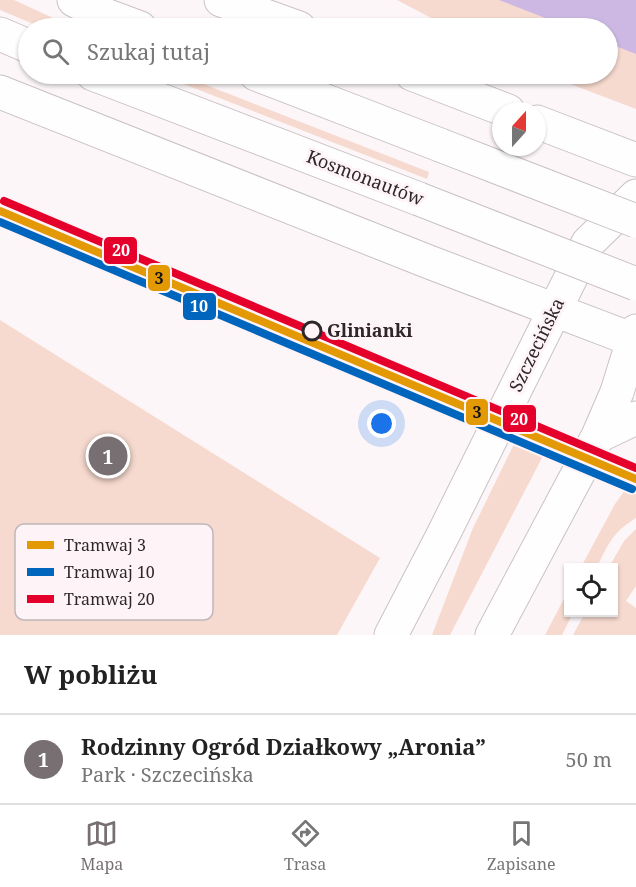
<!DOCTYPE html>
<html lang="pl">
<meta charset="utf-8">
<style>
:root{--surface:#fff;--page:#f6f6f6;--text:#222;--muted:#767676;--line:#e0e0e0;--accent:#776f71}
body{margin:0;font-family:"Noto Serif",serif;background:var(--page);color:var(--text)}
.controls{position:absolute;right:18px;bottom:18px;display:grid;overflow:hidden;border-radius:0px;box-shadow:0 2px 4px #0004}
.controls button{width:54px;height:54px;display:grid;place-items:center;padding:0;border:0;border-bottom:2px solid var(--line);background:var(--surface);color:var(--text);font:30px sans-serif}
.compass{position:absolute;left:492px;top:102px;width:54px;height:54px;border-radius:50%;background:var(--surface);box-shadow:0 2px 4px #0004;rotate:21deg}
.you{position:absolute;left:382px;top:424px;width:21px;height:21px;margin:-15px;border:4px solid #fff;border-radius:50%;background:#1a73e8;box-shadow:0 0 0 9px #1a73e833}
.badge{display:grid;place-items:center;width:39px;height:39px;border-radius:50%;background:var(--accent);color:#fff;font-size:20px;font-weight:700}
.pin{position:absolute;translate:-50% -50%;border:3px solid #fff;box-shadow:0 2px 6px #0006}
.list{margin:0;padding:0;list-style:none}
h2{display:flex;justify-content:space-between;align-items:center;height:78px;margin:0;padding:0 24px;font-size:26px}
h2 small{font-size:20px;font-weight:400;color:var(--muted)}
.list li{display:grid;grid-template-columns:39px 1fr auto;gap:18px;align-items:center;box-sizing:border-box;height:90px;padding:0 24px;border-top:2px solid var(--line)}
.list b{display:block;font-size:22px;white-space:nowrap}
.list p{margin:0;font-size:20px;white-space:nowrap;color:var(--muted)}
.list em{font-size:20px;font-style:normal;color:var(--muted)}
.icon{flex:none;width:33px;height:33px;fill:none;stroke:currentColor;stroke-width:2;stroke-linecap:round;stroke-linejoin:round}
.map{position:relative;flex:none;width:636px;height:635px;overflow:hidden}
.search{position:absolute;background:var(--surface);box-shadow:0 2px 4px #0004;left:18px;right:18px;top:18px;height:66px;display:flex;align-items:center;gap:15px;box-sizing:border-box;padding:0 21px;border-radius:33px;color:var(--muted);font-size:22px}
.sheet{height:168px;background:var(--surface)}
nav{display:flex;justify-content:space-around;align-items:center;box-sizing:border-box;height:84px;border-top:2px solid var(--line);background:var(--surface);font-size:16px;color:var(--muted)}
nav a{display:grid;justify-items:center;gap:3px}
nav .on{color:var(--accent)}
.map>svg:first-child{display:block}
.green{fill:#f7dacf}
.water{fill:#ccb8e3}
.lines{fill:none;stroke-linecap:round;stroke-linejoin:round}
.primary-casing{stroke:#c9c2c4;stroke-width:35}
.primary{stroke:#fffefe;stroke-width:33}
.primary-bridge-casing{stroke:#c9c2c4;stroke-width:35;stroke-linecap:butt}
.primary-bridge{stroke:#fffefe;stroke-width:33}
.tram-1-casing{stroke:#fef4f7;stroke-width:12}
.tram-2-casing{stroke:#fef4f7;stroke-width:12}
.tram-3-casing{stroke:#fef4f7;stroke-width:12}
.tram-1{stroke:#e39904;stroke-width:8}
.tram-2{stroke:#0065bd;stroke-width:8}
.tram-3{stroke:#e4002b;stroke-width:8}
.stop-dot{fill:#fef4f7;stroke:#2f2629;stroke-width:3}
.labels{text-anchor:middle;stroke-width:6;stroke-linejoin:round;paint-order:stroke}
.street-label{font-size:18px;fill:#2f2629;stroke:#fef4f7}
.stop-label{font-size:18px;font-weight:bold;fill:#2f2629;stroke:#fef4f7;text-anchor:start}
.key{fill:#fef4f7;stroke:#c0b6b9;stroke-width:1.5}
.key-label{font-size:16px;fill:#2f2629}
.line-badge{stroke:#fef4f7;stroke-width:2}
.badge-label{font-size:16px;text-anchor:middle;font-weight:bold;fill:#fff}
.pale-badge-label{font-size:16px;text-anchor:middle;font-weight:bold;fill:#111}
</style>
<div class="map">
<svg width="636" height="635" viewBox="0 0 636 635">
<rect width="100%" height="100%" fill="#fcf6f8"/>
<path class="green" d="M0,0H14L75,28H43L0,10Z
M397,0H636V109L544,74H608V28H450Z
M158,74H178L429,172L427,179Z
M0,320L380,558L337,635H0Z
M518,441L544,454L450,635H432L473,528L515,442Z
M627,487L636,490V518C612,533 609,543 597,567H581L615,504Z
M636,529V586L626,601L636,608V635H573L585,613L614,612V568L609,567L624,541Z
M568,591V612L573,613L562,635H545Z"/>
<path class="water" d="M499,0H636V54L608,43V28H571Z"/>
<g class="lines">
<g class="primary-casing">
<path id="primary" d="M74,0L100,13L140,28
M221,0L299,28
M0,34L28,46
M93,74L419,199
M256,74L440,145
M412,74L508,111
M0,92L429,262L636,341
M537,122L636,160
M598,436L636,418
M391,635L443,535L588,243L636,196
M492,635L598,436L617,392L636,331"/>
</g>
<use href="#primary" class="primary"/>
<g class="primary-bridge-casing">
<path id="primary-bridge" d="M440,145L636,221
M419,199L636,284"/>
</g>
<use href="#primary-bridge" class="primary-bridge"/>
<g class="tram-1-casing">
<path id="tram-1" d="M0,211L636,479"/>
</g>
<g class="tram-2-casing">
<path id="tram-2" d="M0,222L632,489"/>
</g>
<g class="tram-3-casing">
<path id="tram-3" d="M4,201L636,468"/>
</g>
<use href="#tram-1" class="tram-1"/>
<use href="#tram-2" class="tram-2"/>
<use href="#tram-3" class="tram-3"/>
</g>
<circle class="stop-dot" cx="312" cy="331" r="9"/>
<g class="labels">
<g class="street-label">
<text transform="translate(365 178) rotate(21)" y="6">Kosmonautów</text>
<text transform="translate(537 345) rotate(-64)" y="6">Szczecińska</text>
</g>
<g class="stop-label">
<text x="327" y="337">Glinianki</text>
</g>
</g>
<rect x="15" y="524" width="198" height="96" rx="9" class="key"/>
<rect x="27" y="541" width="27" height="8" fill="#e39904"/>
<rect x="27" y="568" width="27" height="8" fill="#0065bd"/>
<rect x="27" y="595" width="27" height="8" fill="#e4002b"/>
<g class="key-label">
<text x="64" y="551">Tramwaj 3</text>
<text x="64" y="578">Tramwaj 10</text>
<text x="64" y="605">Tramwaj 20</text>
</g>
<g class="line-badge">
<rect x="103" y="236" width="35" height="29" rx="6" fill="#e4002b"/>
<rect x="147" y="264" width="24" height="28" rx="6" fill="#e39904"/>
<rect x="182" y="292" width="35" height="29" rx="6" fill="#0065bd"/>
<rect x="465" y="398" width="24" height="28" rx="6" fill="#e39904"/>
<rect x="502" y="404" width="35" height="29" rx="6" fill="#e4002b"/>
</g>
<g class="badge-label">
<text x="121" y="256">20</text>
<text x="199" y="312">10</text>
<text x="519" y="425">20</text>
</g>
<g class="pale-badge-label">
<text x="159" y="284">3</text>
<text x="477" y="418">3</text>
</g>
</svg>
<div class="controls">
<button><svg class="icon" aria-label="locate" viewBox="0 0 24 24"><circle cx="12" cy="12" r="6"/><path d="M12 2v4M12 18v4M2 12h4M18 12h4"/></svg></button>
</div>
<svg class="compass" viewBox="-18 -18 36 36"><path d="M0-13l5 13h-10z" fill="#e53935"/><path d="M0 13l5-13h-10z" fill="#767676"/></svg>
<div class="you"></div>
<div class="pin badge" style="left:108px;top:456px">1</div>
<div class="search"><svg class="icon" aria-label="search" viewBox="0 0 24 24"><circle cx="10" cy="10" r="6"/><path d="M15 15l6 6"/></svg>Szukaj tutaj</div>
</div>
<section class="sheet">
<h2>W pobliżu<small></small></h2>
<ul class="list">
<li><span class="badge">1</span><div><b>Rodzinny Ogród Działkowy „Aronia”</b><p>Park · Szczecińska</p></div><em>50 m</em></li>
</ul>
</section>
<nav>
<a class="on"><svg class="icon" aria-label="map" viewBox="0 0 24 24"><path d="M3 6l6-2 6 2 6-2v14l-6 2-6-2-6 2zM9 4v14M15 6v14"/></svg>Mapa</a>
<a><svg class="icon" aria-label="directions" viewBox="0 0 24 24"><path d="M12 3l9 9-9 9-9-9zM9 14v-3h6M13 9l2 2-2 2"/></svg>Trasa</a>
<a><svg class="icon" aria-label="saved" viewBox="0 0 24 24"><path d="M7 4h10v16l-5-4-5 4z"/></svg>Zapisane</a>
</nav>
